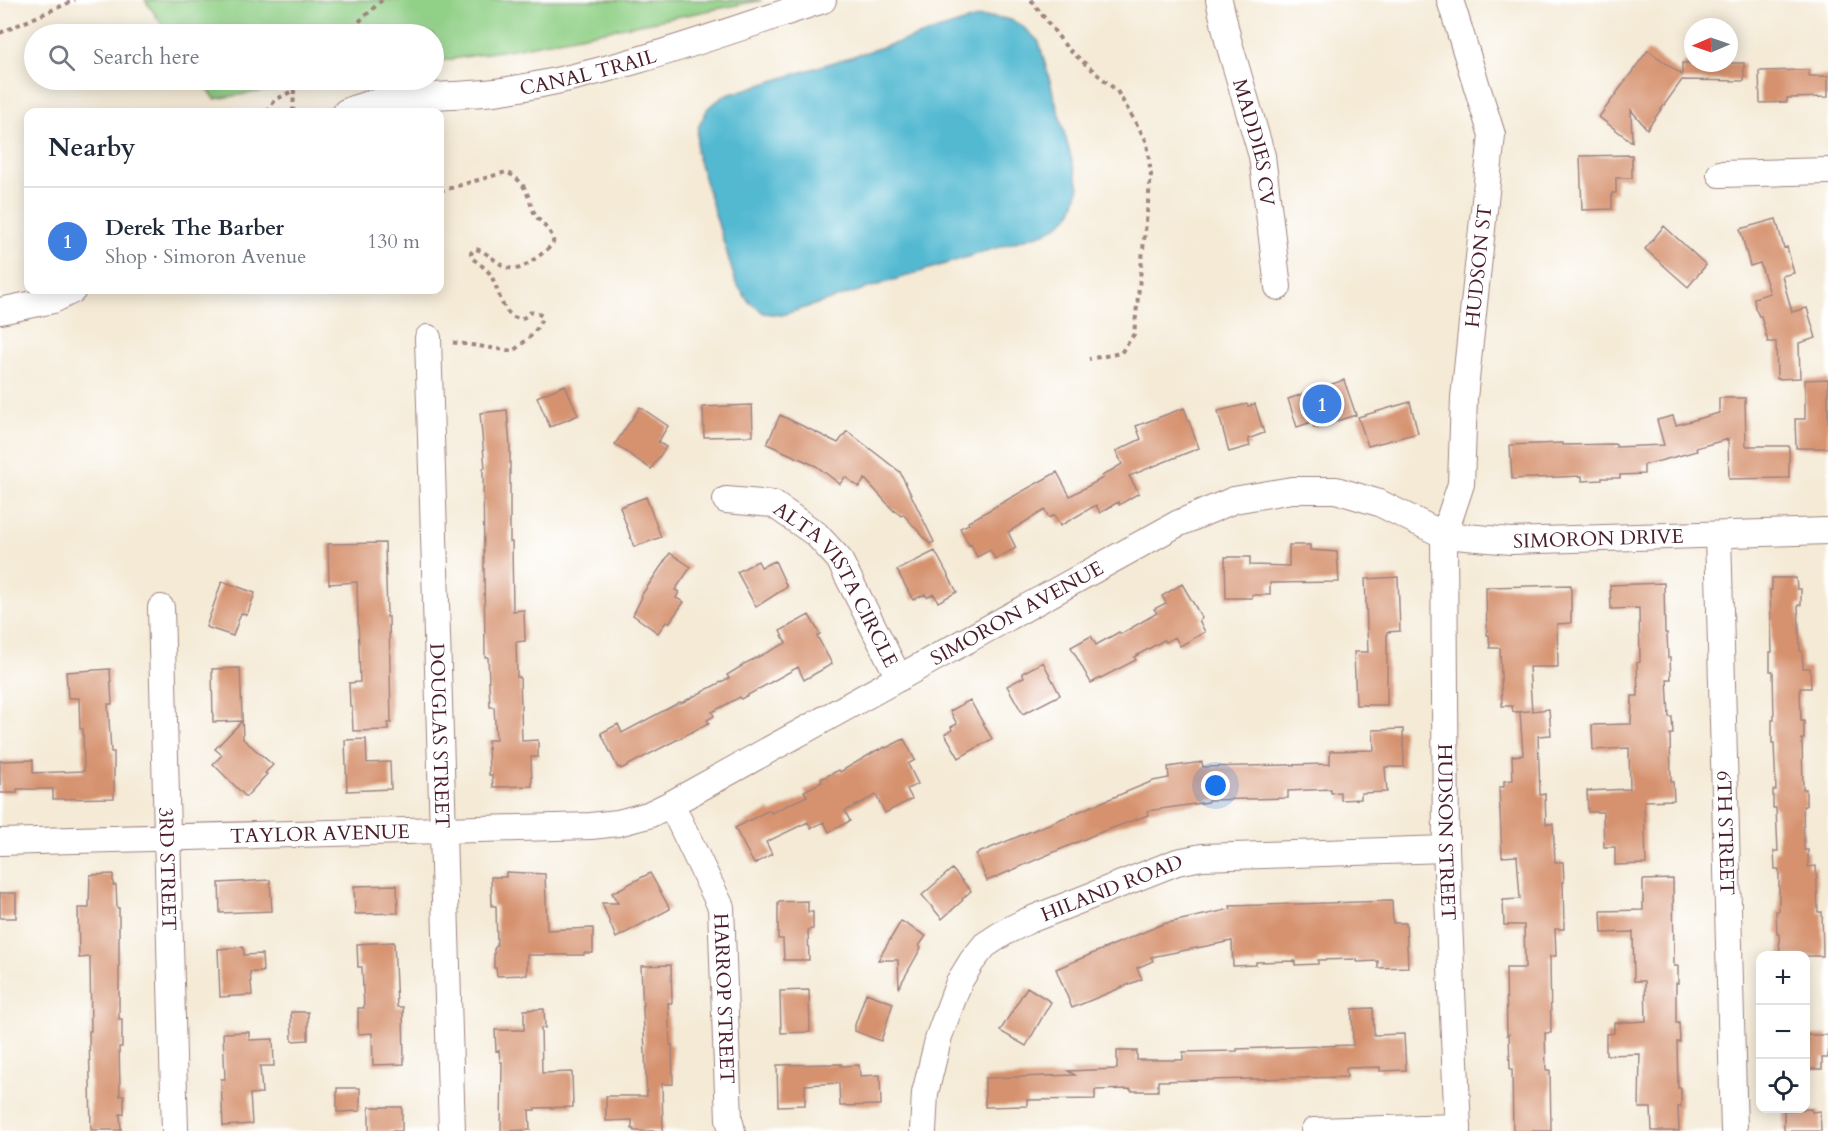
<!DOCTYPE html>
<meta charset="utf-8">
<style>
:root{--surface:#fff;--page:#f6f6f7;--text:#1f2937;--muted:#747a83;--line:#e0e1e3;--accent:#1f6fb2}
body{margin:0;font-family:Cardo,serif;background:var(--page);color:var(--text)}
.controls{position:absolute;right:18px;bottom:18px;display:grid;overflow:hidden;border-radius:12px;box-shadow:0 3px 15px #0003}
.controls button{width:54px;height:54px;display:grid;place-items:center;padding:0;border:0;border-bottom:2px solid var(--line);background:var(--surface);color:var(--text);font:30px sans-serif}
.compass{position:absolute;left:1684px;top:18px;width:54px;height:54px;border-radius:50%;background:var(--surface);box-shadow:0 3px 15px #0003;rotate:268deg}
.you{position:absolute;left:1216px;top:786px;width:21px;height:21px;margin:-15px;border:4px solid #fff;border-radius:50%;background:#1a73e8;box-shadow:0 0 0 9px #1a73e833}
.badge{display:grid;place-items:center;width:39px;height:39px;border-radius:50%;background:var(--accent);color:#fff;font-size:20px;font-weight:700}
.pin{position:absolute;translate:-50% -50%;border:3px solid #fff;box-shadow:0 2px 6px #0006}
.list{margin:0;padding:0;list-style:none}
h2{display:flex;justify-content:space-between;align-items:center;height:78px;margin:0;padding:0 24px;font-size:26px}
h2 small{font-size:20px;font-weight:400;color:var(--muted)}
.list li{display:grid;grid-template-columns:39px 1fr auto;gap:18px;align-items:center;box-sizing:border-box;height:108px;padding:0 24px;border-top:2px solid var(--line)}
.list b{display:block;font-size:22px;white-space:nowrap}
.list p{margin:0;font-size:20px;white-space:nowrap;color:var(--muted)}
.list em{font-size:20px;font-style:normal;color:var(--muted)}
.icon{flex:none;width:33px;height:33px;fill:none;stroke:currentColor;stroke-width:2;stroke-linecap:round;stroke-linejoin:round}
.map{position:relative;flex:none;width:1828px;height:1131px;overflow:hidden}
.search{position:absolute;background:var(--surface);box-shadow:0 3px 15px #0003;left:24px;top:24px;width:420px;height:66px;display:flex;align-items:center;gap:15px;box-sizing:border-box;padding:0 21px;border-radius:33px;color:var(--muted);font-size:22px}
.panel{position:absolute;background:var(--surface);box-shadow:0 3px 15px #0003;left:24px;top:108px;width:420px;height:186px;border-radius:12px}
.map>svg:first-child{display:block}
.green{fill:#91d087;stroke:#6e7859;stroke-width:1.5}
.water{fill:#53b9d1;stroke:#4e6c7e;stroke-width:1.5}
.building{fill:#d6926e}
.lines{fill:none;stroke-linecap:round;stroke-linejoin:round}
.minor-casing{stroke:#9f8480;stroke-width:28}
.path{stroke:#9f8480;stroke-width:4;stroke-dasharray:4.5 4.5;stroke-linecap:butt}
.minor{stroke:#fff;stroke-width:26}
.labels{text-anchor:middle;stroke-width:4.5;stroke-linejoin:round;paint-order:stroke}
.street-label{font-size:20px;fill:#4a1f2b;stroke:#fff}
</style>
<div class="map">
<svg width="1828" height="1131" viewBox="0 0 1828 1131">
<rect width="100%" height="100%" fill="#fff"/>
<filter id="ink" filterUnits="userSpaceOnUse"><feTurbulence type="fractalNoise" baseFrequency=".0167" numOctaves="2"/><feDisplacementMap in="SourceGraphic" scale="12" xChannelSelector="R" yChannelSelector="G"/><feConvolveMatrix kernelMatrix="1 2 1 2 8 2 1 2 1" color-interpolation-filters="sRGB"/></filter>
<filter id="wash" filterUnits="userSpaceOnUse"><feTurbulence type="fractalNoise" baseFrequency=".008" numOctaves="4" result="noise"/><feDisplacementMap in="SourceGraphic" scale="24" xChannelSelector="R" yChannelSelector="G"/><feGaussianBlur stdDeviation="1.35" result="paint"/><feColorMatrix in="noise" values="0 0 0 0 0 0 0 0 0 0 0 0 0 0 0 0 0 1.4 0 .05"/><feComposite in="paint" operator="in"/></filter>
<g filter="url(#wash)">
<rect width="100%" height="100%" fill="#f4ead6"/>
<path class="green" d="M145,0H762L518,48L434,62V34H169Z
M201,80H331L215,99Z"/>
<path class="water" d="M980,17C1011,17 1017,19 1039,42L1079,186C1074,213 1069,221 1044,233L782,315L764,313L749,302L736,283L696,151L698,128L708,108L724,96Z"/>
<g id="blocks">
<path class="building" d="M1648,50L1682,75V63H1744V81L1682,80L1647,129L1631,110L1632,142L1599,117Z
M1809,70V76H1828V97L1787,98V102L1760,103L1759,71Z
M1632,155V178H1616V193H1612V209L1582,210L1580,156Z
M1776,219L1784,248L1787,247L1794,273L1782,276L1792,312L1807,308L1816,338L1799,343L1800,378L1777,379L1776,342H1768L1761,316H1759L1755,308L1754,298L1770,293L1760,263L1750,266L1740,229Z
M1664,226L1706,265L1688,287L1645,249Z
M1828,379V448H1796L1795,419H1805V380Z
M1344,380L1356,415L1314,428L1312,422L1297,427L1288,399Z
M565,385L578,415L550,427L537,397Z
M1719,398H1745L1746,446H1789V478L1729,479L1728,439L1696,448L1697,451L1644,465V474L1620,475V478H1602V480L1582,481V476L1512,479L1510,445L1562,443V445L1616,444V447L1664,445L1657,420L1673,416L1676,425L1719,413Z
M1410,402L1418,433L1368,446L1358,417Z
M1247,404L1248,406L1255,404L1264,433L1248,439L1250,446L1229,452L1218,411Z
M752,405L753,436L704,437L703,407Z
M640,407L668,426L658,442L666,447L651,469L615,444Z
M1184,408L1199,448L1129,476L1139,493L1119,505L1118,502L1100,513L1096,505L1060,526L1054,515L1049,518L1045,510L1008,532L1016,548L995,559L990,550L977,557L971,544L969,545L960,528L969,524L968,522L1057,472L1070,496L1103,478L1102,476L1122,464L1116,451L1141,439L1136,426Z
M507,410L510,447V542H512L513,611L524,610L525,641L516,642L517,677H520L522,741L538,740V757H531L532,786L493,787L492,775H489L488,740H496L494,707H490L488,657H485L483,468H485L480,413Z
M780,415L838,443L847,431L900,472L934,542L930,544L903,514L901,516L895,510L894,511L865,479L859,487L845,477L840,484L816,466L767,444Z
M646,497L661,537L634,547L620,507Z
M385,543L387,617H389L391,723H388V730L353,731L352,706H350L349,683L360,682L357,582L329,584L328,544Z
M1289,545H1310V550L1337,552L1339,582L1270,583V595H1252V598H1226L1225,557H1250V565L1289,566Z
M935,551L957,592L938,602L934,594L927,597L925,594L913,600L897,570Z
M670,553L691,567L675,590L679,592L676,598L684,602L669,623L666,622L658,633L633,615L642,597L641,596Z
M758,561L761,567L775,561L787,587L756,607L737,572Z
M1398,577L1400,631L1387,632V705H1356L1354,652H1368L1365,579Z
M1772,578H1796L1797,589H1801V605H1798L1800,651H1802L1803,668H1810L1811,688H1800L1801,721H1804V739H1802L1803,789H1806V806H1803L1804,850H1808V867L1816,866L1818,912H1822L1823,956H1780L1779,934H1777L1776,911H1779V869H1775L1774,851H1778L1776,808H1773V790H1776L1774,743H1772V720H1774L1773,671H1770V652H1772L1770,590H1772Z
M222,581L255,593L247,615L241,613L233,636L206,627Z
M1664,583L1665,633H1667L1668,658H1670L1671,679H1667L1669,717H1672L1673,734H1670L1671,782H1673L1674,800L1644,801L1646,864L1615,865V847H1604L1603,812H1588L1587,791L1630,789L1629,748L1593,750L1592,725L1631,724L1632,696H1638L1637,663L1640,662L1639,608L1611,609L1610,585Z
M1182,584L1202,618L1199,620L1205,632L1180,646L1175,637L1166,642L1164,640L1134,657L1136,660L1091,683L1071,647L1091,636L1096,645L1119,632L1121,634L1157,613L1154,609L1166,603L1162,596Z
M1571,585V623L1557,624L1558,667H1529L1532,711L1549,709L1551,735L1538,736L1540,795L1545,794L1546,824H1553L1555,862H1563L1564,882H1563L1564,929H1555L1556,956H1550L1551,1033H1545L1546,1070H1550L1551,1131H1513L1512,1069H1510L1509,1034L1507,1035L1506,968H1525L1524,925H1504L1503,900L1520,899L1517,856L1502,857L1499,787H1504V781L1513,780L1512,756L1523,755L1520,712L1530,711L1513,712L1512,706H1502L1500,648H1490L1489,635H1487L1486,587Z
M809,615L820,634L817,636L832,664L804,680L798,667L741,699L740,697L712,712L714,716L707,720L709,723L621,769L620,767L618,768L601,733L618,724L622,733L680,702L681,703L729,678L727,675L742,666V665L786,643L780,631Z
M1043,662L1060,695L1023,714L1007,686L1024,677L1022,673Z
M240,668L243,739L273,765L265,773L267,774L246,797L213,764L222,755L215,749L242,721L213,722L212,669Z
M110,669L112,704H108L111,752H114V798L53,799V789H17V793H0V761L33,760V773L84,771L83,729H80L79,698H68L66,672Z
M970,700L992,739L959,758L945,734L952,730L951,727L957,724L950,711Z
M1403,729L1404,767H1385L1387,792L1361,793V799L1341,800L1340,792L1331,793V789L1288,791V798L1208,800V802L1147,811L1148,815L1096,834L987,881L976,854L1153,781L1169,778L1168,767L1202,762L1203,767L1330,764V751L1374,750L1373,730Z
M366,739L367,763L390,762L391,789L347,791L345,740Z
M904,739L915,760L908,764L918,784L907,789L912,799L885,813L876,795L845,811L850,821L829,832L824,822L811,828L808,822L766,842L772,854L754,864L735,828L769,810L771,813L807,796L804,791L822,782L821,779L839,770L840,772L879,749L880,750L885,747L886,748Z
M952,869L971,891L962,899L963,900L942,919L922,895Z
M506,872L545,874L547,930L593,928V953H584V955H527V975L497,976L496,968H494V949L497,945L496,906H492L491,877H506Z
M650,873L670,909L616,938L602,903H618L612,893Z
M113,874V885H116L117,908H119V1019H122V1047H119L120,1096L124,1095V1114H120L121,1130H91L89,1031H91L90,957L79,958L78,908H89L90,875Z
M1673,879L1674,966H1678V983H1676V1023H1679L1680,1042H1677L1678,1088H1681V1107H1678L1679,1131H1652L1651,1108H1639L1640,1054L1606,1055V1034L1614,1033V1023L1646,1021L1645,981H1634L1633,932L1602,933L1601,911L1643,910V880Z
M270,880L272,911L220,913L219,883Z
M397,885L398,913L355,914L354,886Z
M0,893H16V918H0Z
M808,901V912H813V929L808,930L809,960H784L783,939H778V902Z
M1392,901L1393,923H1406L1408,967L1378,968V961L1357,962V959L1318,960V964L1295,965V961L1256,962V965L1233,966L1232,941L1151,957L1153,961L1137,968L1142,979L1072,1008L1056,969L1163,924L1231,909L1230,906Z
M901,921L926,936L919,946L921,948L899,987L898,960H878Z
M394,942L397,1007H403L404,1064L373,1065L372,1033L358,1034V1008H364L362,967H358L357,944Z
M243,947L244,955L262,954L263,972H250L252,995L220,997L218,949Z
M671,965L672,1003H668L670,1045H672L673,1084H662L663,1131H634V1129H632V1120L606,1121V1096H647L641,966Z
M1027,987L1051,1002L1026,1046L1000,1031Z
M809,990L810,1032L781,1033L780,991Z
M866,993L893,1003L881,1041L855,1031V1025Z
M1373,1008L1374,1035L1404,1034L1406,1070L1380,1071V1067L1346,1068L1347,1077L1158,1081V1091H1131V1089L1095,1090V1099L1027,1100V1106L985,1107V1078L1075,1075L1068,1071L1117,1069V1051H1137V1060H1183V1052L1237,1051V1049L1353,1045L1352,1009Z
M544,1009L545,1028H541L542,1073L572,1072L573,1107L535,1108V1110H529L530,1130L501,1131L502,1062H500L499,1050L496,1051L495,1030H524V1010Z
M291,1012H308V1040L292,1041Z
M249,1032V1040L273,1039L274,1066H260L262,1093L250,1094L252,1124L223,1126L221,1079H225L223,1033Z
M1806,1035H1828V1058H1822V1069H1806Z
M841,1064V1066L859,1065L860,1076L880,1075L881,1105L840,1106L839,1083L805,1085V1105L778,1106L777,1065Z
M337,1088H360V1111L337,1112Z
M369,1107H402V1131H369Z
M1811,1109L1812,1112L1820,1111L1821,1131H1784V1110Z"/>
</g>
</g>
<g filter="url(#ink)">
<use href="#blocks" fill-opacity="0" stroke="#9f8480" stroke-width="1.5"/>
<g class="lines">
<g class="minor-casing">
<g id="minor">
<path id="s1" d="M1219,0L1228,40L1262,156L1278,287"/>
<path id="s2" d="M1450,0L1492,135L1464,398L1461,484L1444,535L1446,849L1458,1131"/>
<path id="s3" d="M346,112C392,91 458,99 508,90C616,73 719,34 823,0"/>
<path d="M1720,174L1828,171"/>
<path d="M0,311L53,300L73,290"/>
<path id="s4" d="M428,338L452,1131"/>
<path id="s5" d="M726,500L773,504L816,534L839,559L899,678"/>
<path id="s6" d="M1718,535L1734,1131"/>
<path id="s7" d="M161,608L175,1131"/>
<path id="s8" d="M671,804L721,907L729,1119L732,1131"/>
<path id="s9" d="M0,842L591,826L618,823L648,815L671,804L1177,524L1234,500L1292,490H1336L1379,503L1444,535L1511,541L1828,531"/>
<path id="s10" d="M923,1131L925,1093L939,1036L959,982L972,961L985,945L1005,932L1027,921L1177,862L1202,857L1446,849"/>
<path d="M1314,1131L1458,1127"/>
</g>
</g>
<path class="path" d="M1031,0L1067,48L1117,91L1147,142L1151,175L1134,334L1121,353L1089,359
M0,33L75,0
M346,34L382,0
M267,112L275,100L294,90
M293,112L294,90L301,80
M440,191L506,172C512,175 517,178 521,183C529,192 530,206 536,216C541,224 555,233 553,243C551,248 526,266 520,268C502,273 490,251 475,249L471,253L472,258C478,263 486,268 490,274C500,289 500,318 522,319L531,312L537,313L542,316C539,332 525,341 513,351L450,342"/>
<use href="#minor" class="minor"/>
</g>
</g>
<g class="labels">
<g class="street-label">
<text dy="7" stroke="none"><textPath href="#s3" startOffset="246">CANAL TRAIL</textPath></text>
<text dy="7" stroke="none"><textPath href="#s1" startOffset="147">MADDIES CV</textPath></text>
<text transform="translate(1478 266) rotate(-84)" y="7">HUDSON ST</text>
<text dy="7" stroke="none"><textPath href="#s9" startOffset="1690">SIMORON DRIVE</textPath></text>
<text dy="7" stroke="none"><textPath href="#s5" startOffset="152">ALTA VISTA CIRCLE</textPath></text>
<text dy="7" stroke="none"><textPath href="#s9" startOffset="1070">SIMORON AVENUE</textPath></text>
<text dy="7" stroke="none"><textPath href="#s4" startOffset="398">DOUGLAS STREET</textPath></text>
<text dy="7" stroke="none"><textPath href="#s2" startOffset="843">HUDSON STREET</textPath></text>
<text dy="7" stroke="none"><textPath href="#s6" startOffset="298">6TH STREET</textPath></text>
<text dy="7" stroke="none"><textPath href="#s9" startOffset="320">TAYLOR AVENUE</textPath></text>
<text dy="7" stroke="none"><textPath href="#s7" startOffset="261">3RD STREET</textPath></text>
<text dy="7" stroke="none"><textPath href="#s10" startOffset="339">HILAND ROAD</textPath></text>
<text dy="7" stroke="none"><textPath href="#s8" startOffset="206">HARROP STREET</textPath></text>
</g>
</g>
</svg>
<div class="controls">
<button>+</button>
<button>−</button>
<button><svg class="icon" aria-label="locate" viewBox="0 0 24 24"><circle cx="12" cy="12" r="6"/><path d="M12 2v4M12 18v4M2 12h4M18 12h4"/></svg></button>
</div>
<svg class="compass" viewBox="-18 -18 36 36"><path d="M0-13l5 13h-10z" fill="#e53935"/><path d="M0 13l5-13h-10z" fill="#747a83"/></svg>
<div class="you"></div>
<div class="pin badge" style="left:1322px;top:404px;background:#3f7fe0">1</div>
<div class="search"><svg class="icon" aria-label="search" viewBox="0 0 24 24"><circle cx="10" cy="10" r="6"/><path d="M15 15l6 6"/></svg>Search here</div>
<section class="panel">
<h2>Nearby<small></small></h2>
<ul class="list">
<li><span class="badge" style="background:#3f7fe0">1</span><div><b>Derek The Barber</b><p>Shop · Simoron Avenue</p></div><em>130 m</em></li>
</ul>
</section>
</div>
